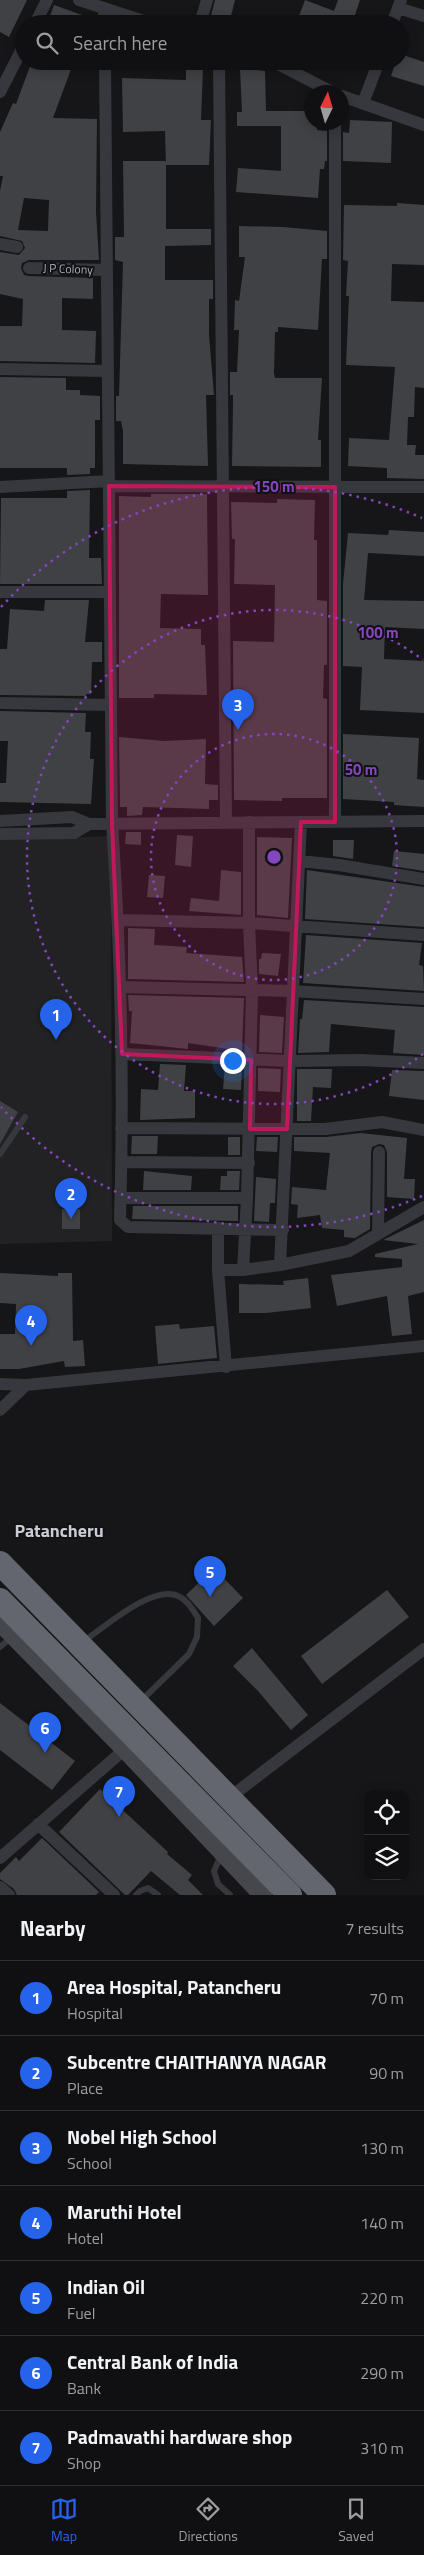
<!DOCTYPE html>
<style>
:root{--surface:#101012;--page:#1e1e20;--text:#f1f3f6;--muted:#9c9d9f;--line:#303032;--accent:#2563eb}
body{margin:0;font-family:"Titillium Web",sans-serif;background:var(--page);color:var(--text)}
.controls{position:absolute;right:15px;bottom:15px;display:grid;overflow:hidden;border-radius:10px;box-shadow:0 2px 12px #0003}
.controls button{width:45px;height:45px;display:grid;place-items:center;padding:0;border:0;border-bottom:1px solid var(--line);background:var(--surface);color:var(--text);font:25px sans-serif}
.compass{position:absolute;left:304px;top:85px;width:45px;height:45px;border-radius:50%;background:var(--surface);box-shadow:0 2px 12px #0003;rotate:5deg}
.you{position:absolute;left:232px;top:1060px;width:18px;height:18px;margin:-12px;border:4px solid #fff;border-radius:50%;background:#1a73e8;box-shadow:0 0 0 8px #1a73e833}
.badge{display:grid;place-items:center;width:32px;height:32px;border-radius:50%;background:var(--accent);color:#fff;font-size:16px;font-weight:700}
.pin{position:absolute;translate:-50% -41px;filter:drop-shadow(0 1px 2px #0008)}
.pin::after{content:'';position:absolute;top:26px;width:18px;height:15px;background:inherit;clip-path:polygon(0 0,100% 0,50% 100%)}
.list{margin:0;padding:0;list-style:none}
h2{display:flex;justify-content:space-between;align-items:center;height:65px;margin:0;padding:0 20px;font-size:21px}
h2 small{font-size:16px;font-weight:400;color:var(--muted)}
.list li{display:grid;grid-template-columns:32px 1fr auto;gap:15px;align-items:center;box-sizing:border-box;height:75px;padding:0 20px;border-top:1px solid var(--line)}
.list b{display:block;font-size:19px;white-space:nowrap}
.list p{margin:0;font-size:16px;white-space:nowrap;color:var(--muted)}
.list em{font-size:16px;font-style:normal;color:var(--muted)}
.icon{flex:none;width:28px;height:28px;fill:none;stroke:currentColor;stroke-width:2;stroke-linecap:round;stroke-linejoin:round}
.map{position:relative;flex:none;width:424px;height:1895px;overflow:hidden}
.search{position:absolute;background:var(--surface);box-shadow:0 2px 12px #0003;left:15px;right:15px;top:15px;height:55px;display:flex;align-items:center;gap:12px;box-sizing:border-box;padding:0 18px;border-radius:28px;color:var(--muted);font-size:19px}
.sheet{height:590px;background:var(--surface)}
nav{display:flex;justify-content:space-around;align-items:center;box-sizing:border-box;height:70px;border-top:1px solid var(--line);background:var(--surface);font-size:14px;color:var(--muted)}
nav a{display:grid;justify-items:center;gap:2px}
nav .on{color:var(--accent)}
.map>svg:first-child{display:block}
.built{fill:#222225}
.building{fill:#404145;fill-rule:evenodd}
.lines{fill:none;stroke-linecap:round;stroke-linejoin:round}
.lane{stroke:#37383d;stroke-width:6}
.street{stroke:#37383d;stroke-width:12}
.secondary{stroke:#45474d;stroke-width:19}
.highway{stroke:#63666e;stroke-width:24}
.marked{fill:#c2185b;fill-opacity:0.2;stroke:#c2185b;stroke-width:4;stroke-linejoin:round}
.ring{fill:none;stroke:#8446be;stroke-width:2.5;stroke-dasharray:2.5 5}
.labels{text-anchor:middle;stroke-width:4;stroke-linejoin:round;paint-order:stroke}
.street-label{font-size:12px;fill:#a8adb8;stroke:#111113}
.district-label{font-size:18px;font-weight:bold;fill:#c9ccd4;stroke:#111113}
.centre{fill:#8446be;stroke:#111113;stroke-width:2.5}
.ring-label{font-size:15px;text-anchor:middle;font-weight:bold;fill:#8446be;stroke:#111113;stroke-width:4;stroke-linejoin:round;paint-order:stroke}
</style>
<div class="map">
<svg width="424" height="1895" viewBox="0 0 424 1895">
<rect width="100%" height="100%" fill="#161618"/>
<path class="built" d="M111,836L112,1241L0,1244V840Z"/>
<path class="building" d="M0,0H27L9,37L0,32Z
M215,0H235L229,24H209Z
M305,0L334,11L338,0H360L354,18L366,22V24H296Z
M54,5L96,20V24H47Z
M400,54L424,62V86L391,76L396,61H400Z
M32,61H74L53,118L97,119L96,212L99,260H29L22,263L21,268L24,275L29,276L93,278V299L62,298V330L96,331L95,363L0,361V326H22L23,299L0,294V252L19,255L25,248L22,241L0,236V191L3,176H0V132L13,103L16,104ZM24,198L49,200L48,231L18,230Z
M186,69H203L201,120H211L209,165H166L165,131L123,132L122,78L186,80Z
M240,69L265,71L266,111H312V122H317V130L327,131V161H325L324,169H320L318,198L236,192L238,168L281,171V126H237V112H242Z
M350,120L392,122L391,163L343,161V132L349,133Z
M123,161H166V229H211V245L165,246V280H213V299H209V335L214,395H206L208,466L123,464V431L121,421H116V396H119L123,262L115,260V237H124Z
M397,203L424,205V265L392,264L391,301L424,302V388L415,387L414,417H408L407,445H416L415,455H424V479L387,478V468L348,466L349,438L389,440L395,367L346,365L349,296H346L348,261L343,260L344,205L397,206Z
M239,226L283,227L327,231V259H322L318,330L278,327V332H275L274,373L275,378H322L318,440H321V467L232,466L233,401V395H230V372H237L239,330H234L235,300L239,301L245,257H239Z
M0,377L66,378V390H80V395L100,396V420H95V468H90V474L67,475V468H0Z
M90,490L89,558H101L102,584H0L1,498H67V491Z
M151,494H207L208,595L161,594L160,628L201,629V645H205L207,695L154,694V698H119V496L151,497Z
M277,499L315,500L314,540H317V600L327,601V665H324L323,698L327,699V798H282V801L234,800L233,641L274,642L275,585L234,584L235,539H232L231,502L277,503Z
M389,530L424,532V556L368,553L364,600L424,601V629L385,627L384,659L424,661V713L360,710L362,667L343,666V584L348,533L388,535Z
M45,600H89L85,642H102V662H92L91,694H86V696L0,695V649H7L10,609L44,611Z
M0,711L86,713L85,732H91L90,759H94L91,804L0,802V783H6L8,741H0Z
M343,734L419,738L417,779L424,780V807L394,805V802L343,799Z
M119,737L164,741L206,739L205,784L218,785V800H209V809L143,807L142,815L127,816V807H120Z
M126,832H141V845L125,844Z
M177,835L193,836L191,867L175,865Z
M257,837L292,838L288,918L257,915Z
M333,840H354L353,859L333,856Z
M394,851L424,854V871L392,866Z
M221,870L241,872V915L189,911L191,898L219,901Z
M307,870L424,887V927L305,919Z
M149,875L165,876L163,898L147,897Z
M128,928L155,929L154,945L187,947L186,953L242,957L244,982L128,979Z
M306,935L422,943L419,965L423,966L424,991L303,983Z
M262,953L281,954L278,976L259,974V959H261Z
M128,995L244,998L242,1051L188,1043V1049L130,1043L132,1011H129Z
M304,1000L424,1007V1055L393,1053L395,1030L331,1024L329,1052L298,1053L300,1019H302Z
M260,1015L284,1017L282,1053L259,1052Z
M160,1064L186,1065L184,1091H195V1118L140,1120L141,1089L158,1090Z
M225,1066L242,1067L241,1090L223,1089Z
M258,1068L281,1069L280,1092L258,1091Z
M297,1069H332L331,1088L313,1087L311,1121H297Z
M392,1070L424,1071V1100L389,1096Z
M0,1101L18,1112L0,1144Z
M361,1133L407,1138L404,1179H415L414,1199L387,1197V1152L384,1145L379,1144L372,1147L371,1152L370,1229L355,1238L344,1237V1230L322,1228L320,1215L297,1218L298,1205L291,1204L292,1187L326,1190L330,1153L294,1151V1137H326Z
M132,1136H158L157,1154H131Z
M228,1137H240V1155H228Z
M257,1137H278L277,1152L256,1151Z
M144,1171L192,1176L191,1190H143Z
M227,1171H240L239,1190H220L221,1176H227Z
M256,1177L276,1179L275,1203H270L269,1222L254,1221Z
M133,1206H238V1221L132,1219Z
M62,1209H80V1229H62Z
M424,1220V1292L408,1296L412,1334L392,1336L387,1296L337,1306L331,1275L402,1267V1259L375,1257V1254L418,1244L383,1240Z
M0,1273L58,1276V1273H72L73,1341L83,1340L85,1366L65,1367L64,1361L19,1369H0V1334H15L16,1304L0,1303Z
M308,1278L311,1308L266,1313H239V1284L284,1285L283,1281Z
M179,1324L180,1329L214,1326L217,1358L158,1364L155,1326Z
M214,1568L243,1598L214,1626L186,1595Z
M387,1590L409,1617L322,1684L301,1656Z
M252,1648L308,1715L291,1730L258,1691L233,1666Z
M0,1703L75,1761L52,1790L0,1750Z
M100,1789L168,1852L167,1854L192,1875L188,1880L203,1895H180L151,1871L128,1895H125L59,1832Z
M42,1838L99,1892L96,1895H17L14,1889L0,1879V1873L16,1857L19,1861Z"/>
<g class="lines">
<path class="lane" d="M0,1154L25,1117
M84,1641C105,1627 155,1582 180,1597C188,1601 194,1611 198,1618L197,1637L189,1654L142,1700
M0,1647L13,1636
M222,1853L214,1871L218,1884L230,1895
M136,1895L140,1891L148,1888L158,1895"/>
<path class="street" d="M79,0L153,24
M104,8V24
M398,8L424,16
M35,24L47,0
M200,24L207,0
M392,24L401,0
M105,61L112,824C121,955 124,1088 120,1220L128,1227L283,1230
M219,61L226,823
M239,61L276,63L332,92
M0,92L24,45
M342,96L424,125
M363,103L379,61
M0,244L17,247
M29,268L107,270
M0,369L107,371
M109,486L424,487
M0,487L109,481
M0,592H110
M0,703L111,705
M0,821L72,817L89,824L424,821
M335,822V122
M0,834L74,833L89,824
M299,861L339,865L424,879
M119,920L249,923L424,935
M120,987L293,991L424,999
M122,1054L290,1061L360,1060L424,1063
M121,1128L325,1129L382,1122L424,1130
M121,1162L249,1163
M121,1198H247L252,990L249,923V822
M218,1228V1270
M378,1234L379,1152
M280,1265L301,822
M243,1270L280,1265L349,1251L424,1207
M226,1367L218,1270H243L247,1198
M0,1384L26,1385L424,1346
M0,1410L26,1385
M229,1798L424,1649
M38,1824L114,1895
M0,1858L125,1749
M0,1887L9,1895"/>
<path class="secondary" d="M0,1622L125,1749L263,1895"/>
<path class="highway" d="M0,1563L324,1895
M0,1600L290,1895"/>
</g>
<path class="marked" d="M109,486L335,487V822H301L287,1129H250L251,1060L122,1054L112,824Z"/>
<g class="ring">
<circle cx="274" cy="857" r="123"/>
<path d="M423 1054A247 247 0 1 1 423 660"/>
<path d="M422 1196A370 370 0 0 1 1 1107M1 607A370 370 0 0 1 422 518"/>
</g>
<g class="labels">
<g class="street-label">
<text transform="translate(68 269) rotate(2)" y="4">J P Colony</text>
</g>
<g class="district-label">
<text x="59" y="1537">Patancheru</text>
</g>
</g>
<circle cx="274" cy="857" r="8" class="centre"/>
<g class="ring-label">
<text x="274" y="492">150 m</text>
<text x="378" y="638">100 m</text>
<text x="361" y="775">50 m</text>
</g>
</svg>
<div class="controls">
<button><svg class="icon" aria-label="locate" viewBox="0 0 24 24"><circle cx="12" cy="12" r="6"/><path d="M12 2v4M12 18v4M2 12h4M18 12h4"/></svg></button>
<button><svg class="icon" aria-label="layers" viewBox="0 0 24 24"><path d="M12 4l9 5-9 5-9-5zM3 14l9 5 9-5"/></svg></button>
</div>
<svg class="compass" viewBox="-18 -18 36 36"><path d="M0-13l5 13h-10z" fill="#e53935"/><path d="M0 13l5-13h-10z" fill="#9c9d9f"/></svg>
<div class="you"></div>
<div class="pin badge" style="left:56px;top:1040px">1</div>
<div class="pin badge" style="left:71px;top:1219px">2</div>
<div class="pin badge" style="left:238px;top:730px">3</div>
<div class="pin badge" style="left:31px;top:1346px">4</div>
<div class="pin badge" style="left:210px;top:1597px">5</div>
<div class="pin badge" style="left:45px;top:1753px">6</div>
<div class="pin badge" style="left:119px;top:1817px">7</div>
<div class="search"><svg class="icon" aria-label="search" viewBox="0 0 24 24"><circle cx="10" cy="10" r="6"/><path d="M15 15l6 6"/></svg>Search here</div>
</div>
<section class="sheet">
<h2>Nearby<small>7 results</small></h2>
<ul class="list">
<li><span class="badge">1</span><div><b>Area Hospital, Patancheru</b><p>Hospital</p></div><em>70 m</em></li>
<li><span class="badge">2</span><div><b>Subcentre CHAITHANYA NAGAR</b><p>Place</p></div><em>90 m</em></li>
<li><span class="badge">3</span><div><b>Nobel High School</b><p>School</p></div><em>130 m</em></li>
<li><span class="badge">4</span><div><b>Maruthi Hotel</b><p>Hotel</p></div><em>140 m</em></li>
<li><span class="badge">5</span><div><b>Indian Oil</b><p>Fuel</p></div><em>220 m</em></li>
<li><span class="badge">6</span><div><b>Central Bank of India</b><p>Bank</p></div><em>290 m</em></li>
<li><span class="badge">7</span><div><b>Padmavathi hardware shop</b><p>Shop</p></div><em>310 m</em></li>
</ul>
</section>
<nav>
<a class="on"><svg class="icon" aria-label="map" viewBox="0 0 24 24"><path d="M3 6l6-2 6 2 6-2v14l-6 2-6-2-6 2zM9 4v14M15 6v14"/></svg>Map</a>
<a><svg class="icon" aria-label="directions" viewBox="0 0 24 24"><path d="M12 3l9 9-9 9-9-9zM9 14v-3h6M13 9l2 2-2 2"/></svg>Directions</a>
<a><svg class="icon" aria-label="saved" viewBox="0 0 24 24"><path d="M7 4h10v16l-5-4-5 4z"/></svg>Saved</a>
</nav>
